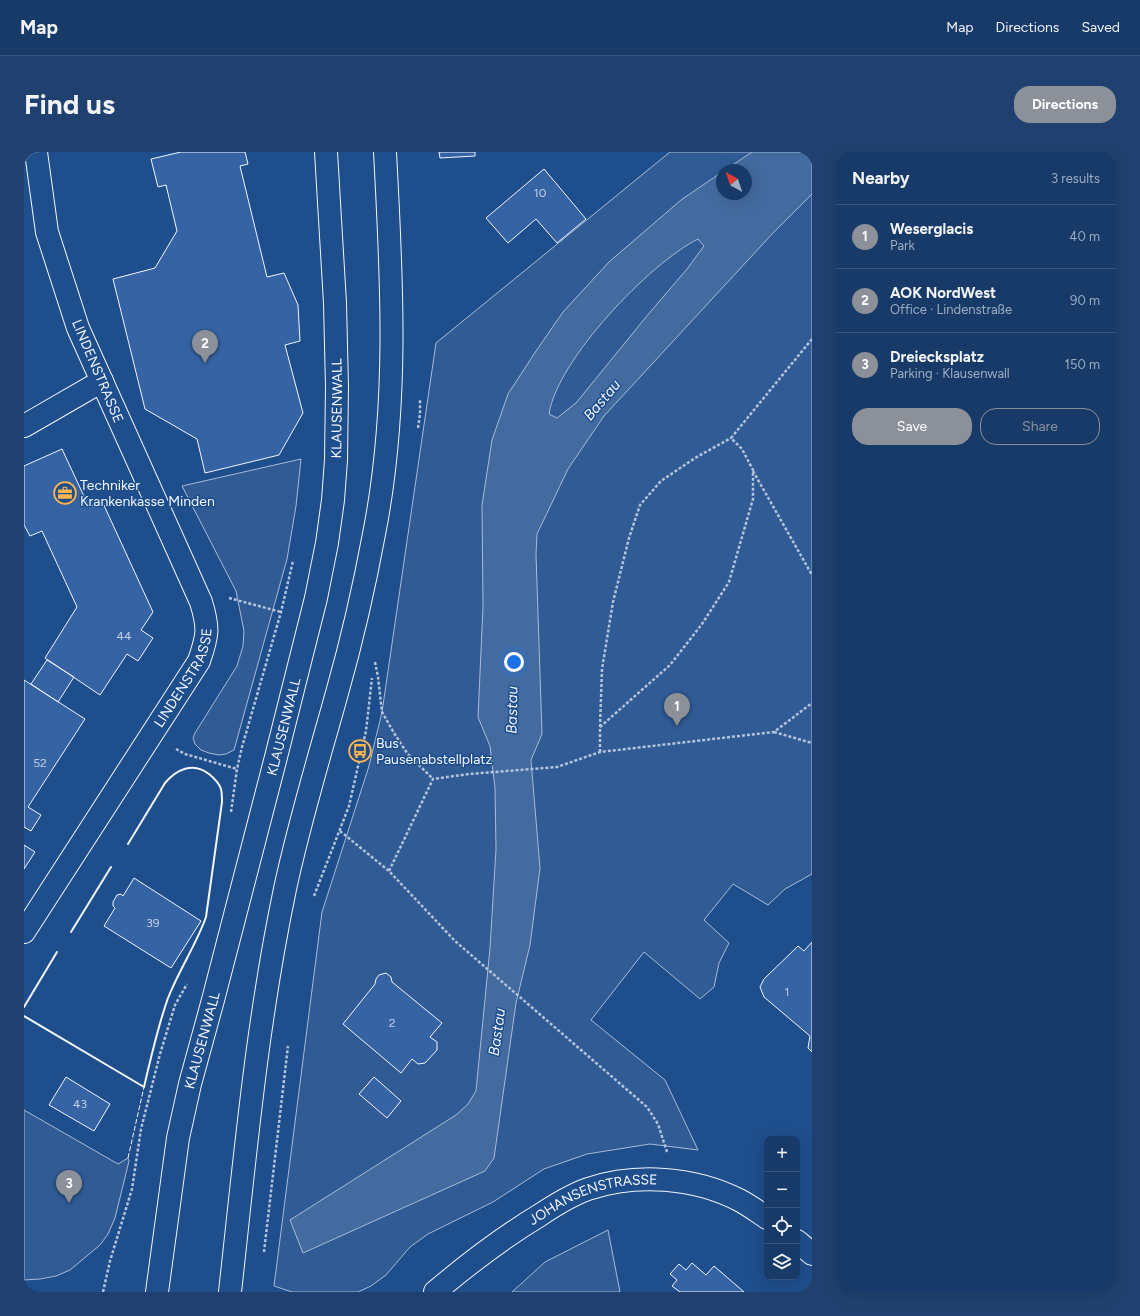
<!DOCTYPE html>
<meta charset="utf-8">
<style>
:root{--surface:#173a69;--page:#20416f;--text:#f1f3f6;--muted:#9eadc0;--line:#36547d;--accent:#8c9099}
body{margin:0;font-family:Figtree,sans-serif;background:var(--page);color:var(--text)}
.controls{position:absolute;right:12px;bottom:12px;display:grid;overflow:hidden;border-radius:8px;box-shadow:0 4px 16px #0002}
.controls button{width:36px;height:36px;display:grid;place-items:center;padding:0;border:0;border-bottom:1px solid var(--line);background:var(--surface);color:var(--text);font:20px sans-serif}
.compass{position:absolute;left:692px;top:12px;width:36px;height:36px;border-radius:50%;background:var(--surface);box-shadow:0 4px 16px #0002;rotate:320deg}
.you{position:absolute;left:490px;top:510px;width:14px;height:14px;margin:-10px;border:3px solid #fff;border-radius:50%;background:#1a73e8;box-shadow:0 0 0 6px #1a73e833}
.badge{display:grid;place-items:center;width:26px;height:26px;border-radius:50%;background:var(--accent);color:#fff;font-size:13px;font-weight:700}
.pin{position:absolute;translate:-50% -33px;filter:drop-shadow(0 1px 2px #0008)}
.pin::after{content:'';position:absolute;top:21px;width:14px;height:12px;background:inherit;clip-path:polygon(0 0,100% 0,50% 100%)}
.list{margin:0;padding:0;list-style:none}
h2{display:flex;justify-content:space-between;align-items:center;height:52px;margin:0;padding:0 16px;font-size:17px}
h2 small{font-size:13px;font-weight:400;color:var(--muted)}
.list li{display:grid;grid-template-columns:26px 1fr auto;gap:12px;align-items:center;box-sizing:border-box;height:64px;padding:0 16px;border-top:1px solid var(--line)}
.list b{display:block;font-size:15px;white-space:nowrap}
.list p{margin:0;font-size:13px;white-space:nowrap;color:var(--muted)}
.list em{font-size:13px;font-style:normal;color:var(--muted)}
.actions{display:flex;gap:8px;padding:12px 16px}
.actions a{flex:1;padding:9px 0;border:1px solid var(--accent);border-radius:16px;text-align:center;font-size:14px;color:var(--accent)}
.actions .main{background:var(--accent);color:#fff}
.icon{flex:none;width:22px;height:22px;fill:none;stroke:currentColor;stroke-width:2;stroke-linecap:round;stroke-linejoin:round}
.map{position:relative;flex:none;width:788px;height:1140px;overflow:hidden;border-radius:16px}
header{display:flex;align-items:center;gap:24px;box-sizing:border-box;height:56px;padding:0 20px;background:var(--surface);border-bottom:1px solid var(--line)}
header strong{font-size:19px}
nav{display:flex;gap:22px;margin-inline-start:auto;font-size:14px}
.intro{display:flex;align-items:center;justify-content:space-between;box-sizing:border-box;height:96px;padding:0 24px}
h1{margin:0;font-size:28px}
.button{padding:10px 18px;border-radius:16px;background:var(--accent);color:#fff;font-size:14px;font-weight:700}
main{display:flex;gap:24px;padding:0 24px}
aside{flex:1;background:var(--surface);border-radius:16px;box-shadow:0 4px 16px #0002}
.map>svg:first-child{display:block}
.built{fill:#305b95;stroke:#a8bbd7;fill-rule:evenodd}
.water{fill:#446ba0;stroke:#a8bbd7;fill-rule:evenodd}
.building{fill:#3563a3;stroke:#f2f6ff}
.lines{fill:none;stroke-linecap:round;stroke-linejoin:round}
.minor-casing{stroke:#f2f6ff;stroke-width:24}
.major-casing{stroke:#f2f6ff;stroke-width:24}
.path{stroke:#b3c4dc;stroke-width:2.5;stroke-dasharray:3 2;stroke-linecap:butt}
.minor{stroke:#1f4e8c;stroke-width:22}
.major{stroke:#1f4e8c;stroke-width:22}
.fence{stroke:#f2f6ff;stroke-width:1;stroke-dasharray:5 2;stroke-linecap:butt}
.wall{stroke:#f2f6ff;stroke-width:2}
.labels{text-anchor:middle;stroke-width:3;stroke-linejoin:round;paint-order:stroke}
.number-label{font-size:12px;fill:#c3d1e8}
.street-label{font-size:14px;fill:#f2f6ff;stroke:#1f4e8c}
.poi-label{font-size:14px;fill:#f2f6ff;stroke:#1f4e8c;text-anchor:start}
.water-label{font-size:15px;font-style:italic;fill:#f2f6ff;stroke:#1f4e8c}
</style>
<header>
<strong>Map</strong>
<nav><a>Map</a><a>Directions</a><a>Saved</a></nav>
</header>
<div class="intro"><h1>Find us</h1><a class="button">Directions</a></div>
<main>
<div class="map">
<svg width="788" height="1140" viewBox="0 0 788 1140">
<rect width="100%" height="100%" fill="#1f4e8c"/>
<path class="built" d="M646,0H788V722L761,737L744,753L709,732L680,768L705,791L695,811L690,835L676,847L620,800L567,868L641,928L674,998L626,992L563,1002L520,1017L469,1050L404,1082L386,1095L362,1123L347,1134L334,1140H268L250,1134L298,760L345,614L358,560L412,191ZM698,18H722V42H698Z
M277,307L272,354L263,407L210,598L202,602L195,603L185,601L177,598L171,592L169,586L171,581L213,514L219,494L220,479L212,439L158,334Z
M0,958L94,1012L104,1006L105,1009L91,1066L84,1082L76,1093L46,1118L32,1124L16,1127L0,1128Z
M584,1078L596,1140H488L521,1110Z"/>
<path class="water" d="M728,0H788V42L749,81L580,264L544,317L513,382L512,402L518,582L507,608L516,716L506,793L492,851L470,1006L461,1019L279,1101L266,1068L432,963L444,952L452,939L466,796L472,697L471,636L466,594L454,565L459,455L458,353L468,288L484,242L512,199L539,160L585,110L657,48L698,20V42H722V18H701ZM674,87L680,94L663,117L622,165L552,251L533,266L525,262C533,208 626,111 674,87Z"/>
<path class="building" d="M157,0H221L224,12L216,14L243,125L260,121L274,153L276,189L261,193L279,261L255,303L181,321L173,287L121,257L89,127L131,116L153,79L142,33L134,35L127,7Z
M415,0H451V4L416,6Z
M520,17L562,67L533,91L512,67L484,91L462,66Z
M38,297L65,355L78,349L129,460L117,478L129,486L114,509L103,502L76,543L21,506L53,455L18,379L6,384L0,373V314Z
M23,508L50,525L34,550L7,532Z
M0,528L61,567L4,655L17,663L7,679L0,675Z
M0,693L11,700L0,717Z
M110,726L177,769L147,816L80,774L91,756L89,754V750L93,743L97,742L99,744Z
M788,790V900L784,896L786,884L740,845L736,835L740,827L774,794L780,799Z
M362,821L367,825L368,830L418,871L406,885L413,890V898L401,911L394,912L388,907L377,921L319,872L351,832L352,827L355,823Z
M42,925L86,952L70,979L25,953Z
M350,925L377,949L363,966L335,942Z
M668,1111L682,1123L690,1114L720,1140H656L648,1134L653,1128L646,1122L655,1112L662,1118Z"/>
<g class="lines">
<g class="minor-casing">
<g id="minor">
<path d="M0,274L78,229"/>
<path id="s1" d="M0,780L175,509C184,483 185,476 177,450L54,176L23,80L12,0"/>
<path d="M773,1089L788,1102"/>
<path id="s2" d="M411,1140C444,1112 478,1086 516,1063C531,1053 547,1043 564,1037C612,1021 670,1025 715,1048C725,1053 734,1060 743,1066"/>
</g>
</g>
<g class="major-casing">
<g id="major">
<path id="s3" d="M133,1140L154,986L166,932L189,848L252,605L292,446L303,391L309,348L312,308L313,235L311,151L302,0"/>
<path d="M206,1140C221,1005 233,870 261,737C275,671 295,606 313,541C328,488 340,436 350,382C375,256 368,127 361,0"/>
</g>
</g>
<path class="path" d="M394,276L396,262V247
M729,319L788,423
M205,446L257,460
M351,510L354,525L358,560L370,581L383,601L409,627
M576,575L578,517L589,450L605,386L616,353L637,329L671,306L707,286
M750,580L788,591
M152,597L161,602L213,617
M576,600V575L646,513L678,472L705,430L729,347V318L718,297L707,286L788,187
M207,660L213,617L218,595L257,460L269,409
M316,679L365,719L431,789L623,955L634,972L643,1000
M365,719L409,627L445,622L533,615L576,600L750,580L788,551
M290,744L325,654L342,579L348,526
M240,1100L264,894
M79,1140L86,1109L108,1037L117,977L136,902L151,853L163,832"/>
<use href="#minor" class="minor"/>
<use href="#major" class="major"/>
<path class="fence" d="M104,1006L120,935"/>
<path class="wall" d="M47,780L87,715
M0,855L33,800
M0,864L120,935C127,905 134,874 144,846C155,818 172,793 182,765L198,650C198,646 198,641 197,637C195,631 190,626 185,622C169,609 152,618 141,631L104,692"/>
</g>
<defs>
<g id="office-ring" transform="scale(1.15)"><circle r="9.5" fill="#1f4e8c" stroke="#ffb74d" stroke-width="1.5"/><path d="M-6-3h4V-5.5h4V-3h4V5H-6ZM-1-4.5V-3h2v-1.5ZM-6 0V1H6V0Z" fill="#ffb74d"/></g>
<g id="bus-ring" transform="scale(1.15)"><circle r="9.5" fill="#1f4e8c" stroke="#ffb74d" stroke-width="1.5"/><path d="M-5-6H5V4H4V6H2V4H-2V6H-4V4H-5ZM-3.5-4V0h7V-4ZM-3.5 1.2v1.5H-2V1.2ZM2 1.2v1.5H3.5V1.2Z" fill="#ffb74d"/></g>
</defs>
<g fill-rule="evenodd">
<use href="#office-ring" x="41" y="341"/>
<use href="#bus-ring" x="336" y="599"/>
</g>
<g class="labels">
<g class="number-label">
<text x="516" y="45">10</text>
<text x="100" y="488">44</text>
<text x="16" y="615">52</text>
<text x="129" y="775">39</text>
<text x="763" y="844">1</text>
<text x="368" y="875">2</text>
<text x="56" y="956">43</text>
</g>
<g class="street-label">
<text transform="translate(74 219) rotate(67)" y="5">LINDENSTRASSE</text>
<text dy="5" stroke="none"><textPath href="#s3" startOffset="904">KLAUSENWALL</textPath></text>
<text dy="5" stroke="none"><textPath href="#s1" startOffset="301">LINDENSTRASSE</textPath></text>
<text dy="5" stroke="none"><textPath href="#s3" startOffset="580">KLAUSENWALL</textPath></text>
<text dy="5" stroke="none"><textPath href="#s3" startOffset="256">KLAUSENWALL</textPath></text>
<text dy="5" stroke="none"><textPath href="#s2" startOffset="187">JOHANSENSTRASSE</textPath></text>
</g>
<g class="poi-label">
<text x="56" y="338">Techniker<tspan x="56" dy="16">Krankenkasse Minden</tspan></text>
<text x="352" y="596">Bus<tspan x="352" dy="16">Pausenabstellplatz</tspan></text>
</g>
<g class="water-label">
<text transform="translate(578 248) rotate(-50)" y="5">Bastau</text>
<text transform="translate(488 558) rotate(-89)" y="5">Bastau</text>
<text transform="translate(473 880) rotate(-82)" y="5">Bastau</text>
</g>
</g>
</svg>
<div class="controls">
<button>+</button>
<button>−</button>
<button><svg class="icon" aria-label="locate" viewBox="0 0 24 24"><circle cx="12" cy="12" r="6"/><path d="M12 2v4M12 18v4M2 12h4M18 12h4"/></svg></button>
<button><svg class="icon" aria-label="layers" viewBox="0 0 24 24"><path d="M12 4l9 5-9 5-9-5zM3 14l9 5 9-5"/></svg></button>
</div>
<svg class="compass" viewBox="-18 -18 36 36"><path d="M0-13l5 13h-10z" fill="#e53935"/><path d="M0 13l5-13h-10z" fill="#9eadc0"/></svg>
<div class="you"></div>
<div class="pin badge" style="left:653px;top:574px">1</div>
<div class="pin badge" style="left:181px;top:211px">2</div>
<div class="pin badge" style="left:45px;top:1051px">3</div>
</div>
<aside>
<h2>Nearby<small>3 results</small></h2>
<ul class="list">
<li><span class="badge">1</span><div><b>Weserglacis</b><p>Park</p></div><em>40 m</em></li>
<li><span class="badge">2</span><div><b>AOK NordWest</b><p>Office · Lindenstraße</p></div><em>90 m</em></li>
<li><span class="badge">3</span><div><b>Dreiecksplatz</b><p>Parking · Klausenwall</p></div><em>150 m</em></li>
</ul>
<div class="actions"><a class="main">Save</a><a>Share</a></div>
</aside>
</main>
